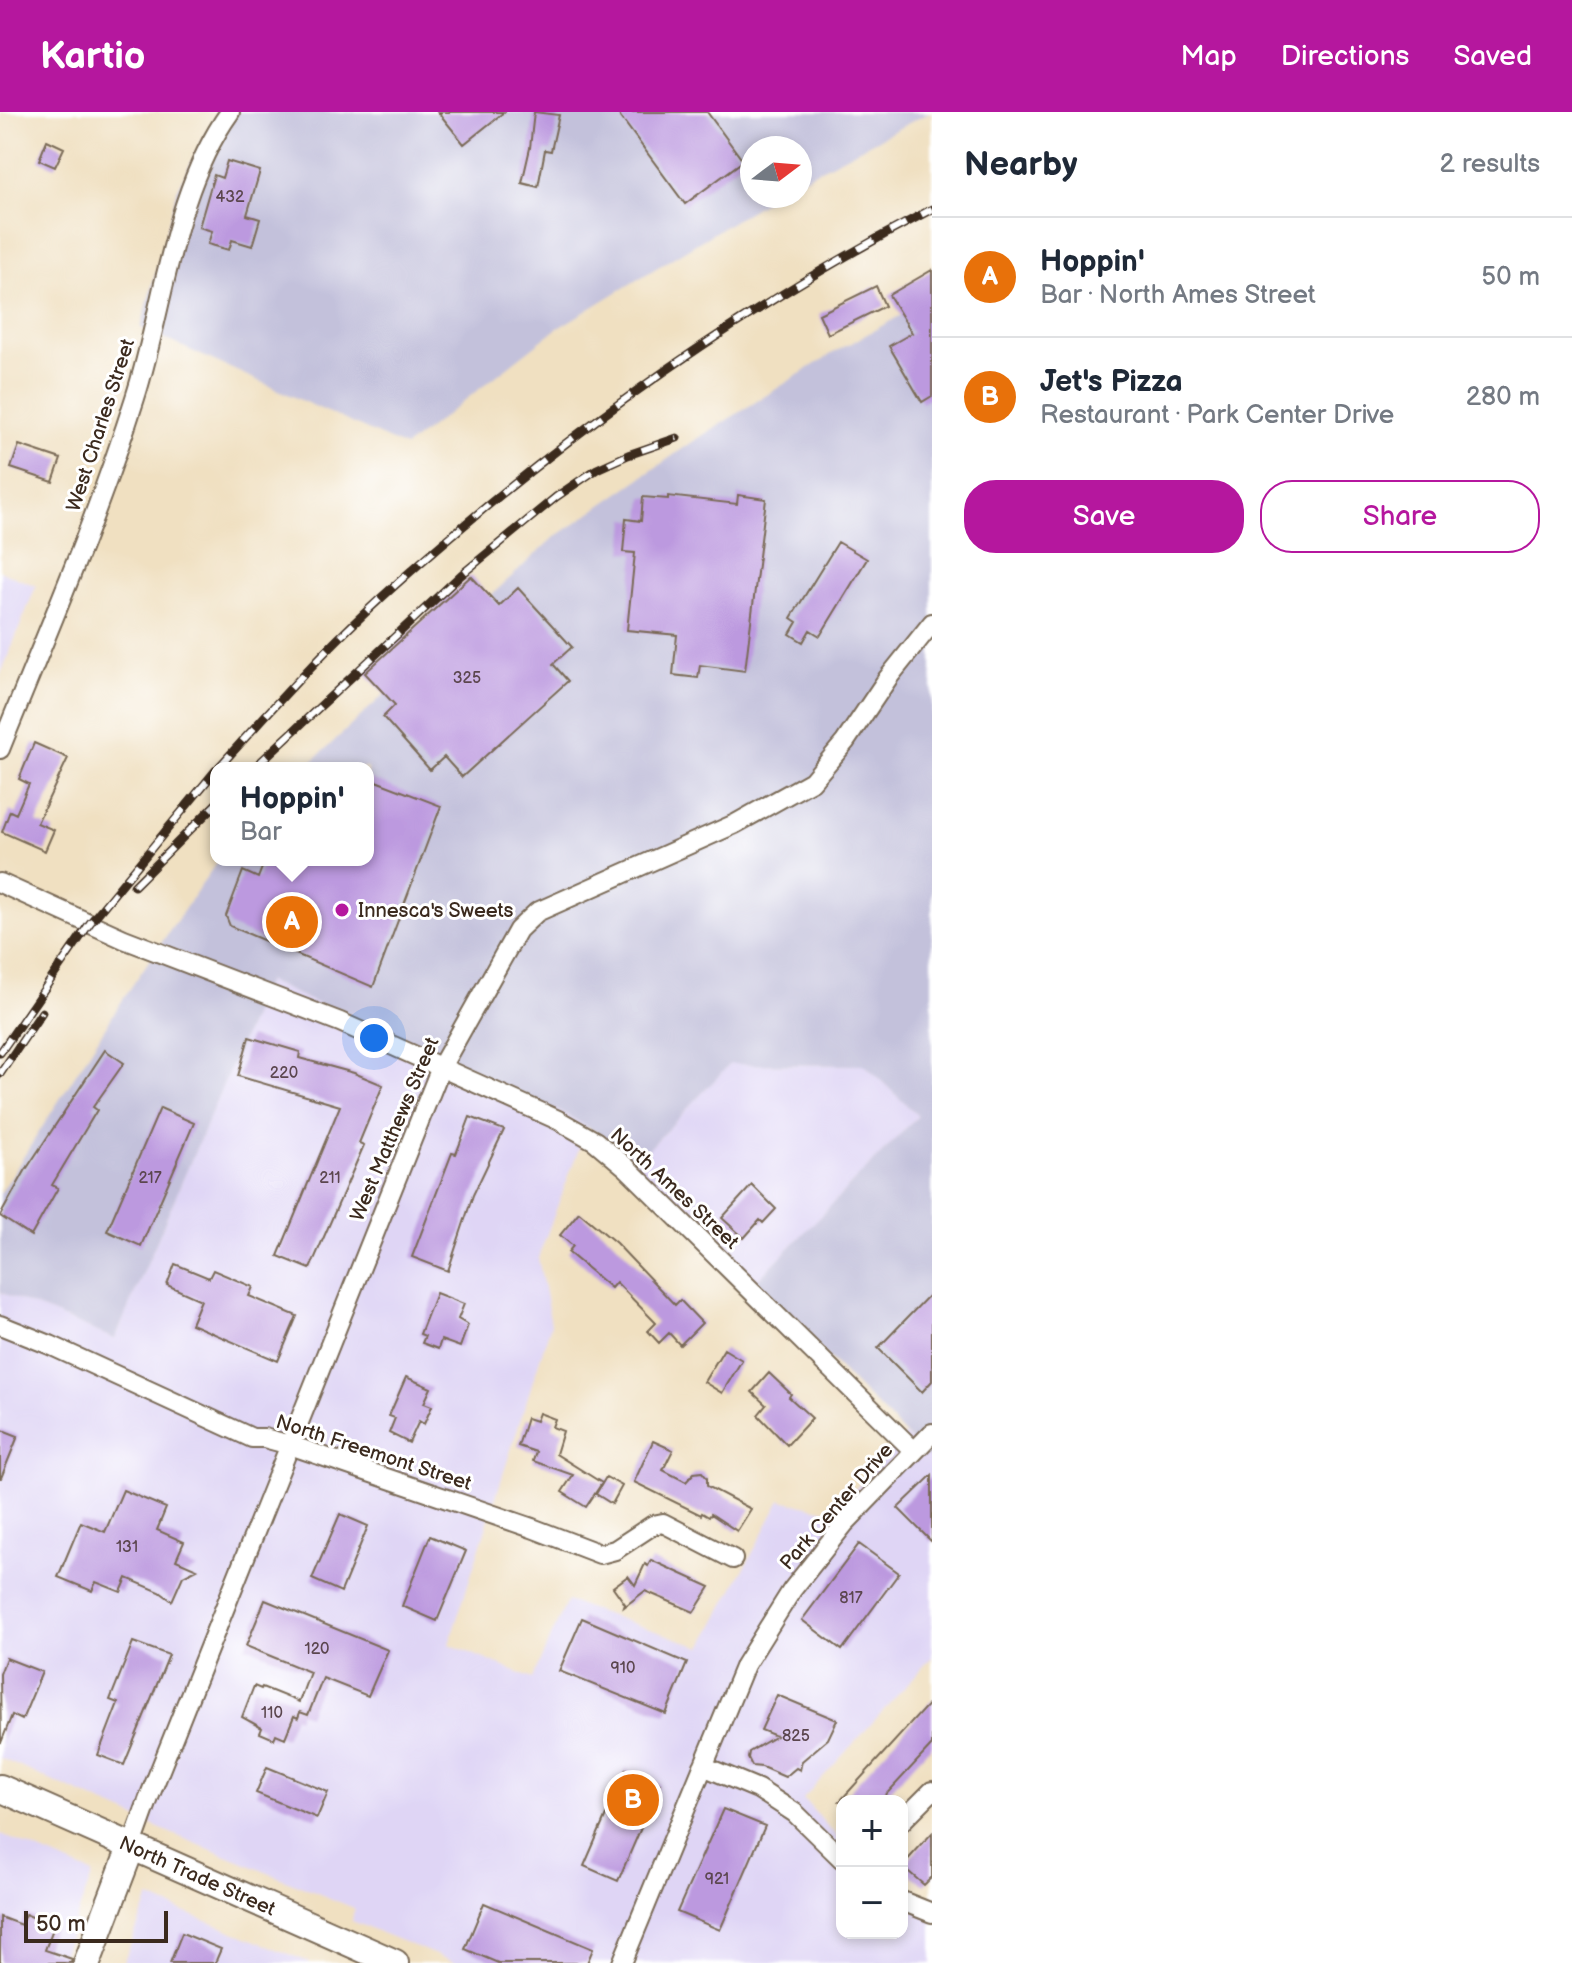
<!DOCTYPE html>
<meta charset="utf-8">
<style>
:root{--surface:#fff;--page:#f2f2f3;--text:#1f2937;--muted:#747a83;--line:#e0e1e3;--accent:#b5179e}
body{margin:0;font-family:"Balsamiq Sans",sans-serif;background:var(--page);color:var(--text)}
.controls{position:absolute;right:24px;bottom:24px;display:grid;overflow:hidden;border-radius:16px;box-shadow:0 4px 12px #0003}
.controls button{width:72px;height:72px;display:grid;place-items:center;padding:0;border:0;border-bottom:2px solid var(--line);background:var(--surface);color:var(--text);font:40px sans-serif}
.compass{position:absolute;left:740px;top:24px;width:72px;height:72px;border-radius:50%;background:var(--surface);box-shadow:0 4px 12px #0003;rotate:74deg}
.scale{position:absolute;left:24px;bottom:20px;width:144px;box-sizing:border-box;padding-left:8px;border:4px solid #3b2a1e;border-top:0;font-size:22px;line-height:28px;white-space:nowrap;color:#3b2a1e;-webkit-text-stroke:6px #fff;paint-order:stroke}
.you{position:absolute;left:374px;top:926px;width:28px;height:28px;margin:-20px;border:6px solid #fff;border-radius:50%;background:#1a73e8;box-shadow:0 0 0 12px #1a73e833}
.badge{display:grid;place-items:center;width:52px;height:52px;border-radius:50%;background:var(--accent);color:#fff;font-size:26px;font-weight:700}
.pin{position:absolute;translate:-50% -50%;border:4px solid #fff;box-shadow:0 2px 8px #0006}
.popup{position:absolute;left:210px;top:650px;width:164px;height:104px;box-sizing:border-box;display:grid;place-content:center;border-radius:16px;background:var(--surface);filter:drop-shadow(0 2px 6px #0005);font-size:26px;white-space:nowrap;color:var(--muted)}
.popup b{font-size:30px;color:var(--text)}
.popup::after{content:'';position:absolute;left:50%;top:100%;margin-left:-16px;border:16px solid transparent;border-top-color:var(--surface)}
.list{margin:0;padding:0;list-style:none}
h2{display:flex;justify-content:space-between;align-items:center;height:104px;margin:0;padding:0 32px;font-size:34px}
h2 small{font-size:26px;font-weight:400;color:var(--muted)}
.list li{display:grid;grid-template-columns:52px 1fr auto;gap:24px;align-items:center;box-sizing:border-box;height:120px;padding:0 32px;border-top:2px solid var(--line)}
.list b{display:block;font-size:30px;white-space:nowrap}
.list p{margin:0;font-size:26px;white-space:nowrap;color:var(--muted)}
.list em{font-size:26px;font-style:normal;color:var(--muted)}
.actions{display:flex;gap:16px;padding:24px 32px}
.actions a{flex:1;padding:18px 0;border:2px solid var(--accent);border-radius:32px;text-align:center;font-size:28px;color:var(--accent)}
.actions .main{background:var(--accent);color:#fff}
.map{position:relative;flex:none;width:932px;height:1851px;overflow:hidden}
header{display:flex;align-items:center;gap:48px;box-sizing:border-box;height:112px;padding:0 40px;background:var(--accent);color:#fff}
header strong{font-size:38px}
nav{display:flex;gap:44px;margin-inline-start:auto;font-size:28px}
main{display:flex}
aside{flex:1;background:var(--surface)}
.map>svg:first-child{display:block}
.built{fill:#dfd5f5}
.industrial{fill:#c3c1db}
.building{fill:#bc99df}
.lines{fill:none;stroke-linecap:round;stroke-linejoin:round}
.street-casing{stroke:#7a6a57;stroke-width:22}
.secondary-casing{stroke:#7a6a57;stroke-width:30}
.street{stroke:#fff;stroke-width:18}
.secondary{stroke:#fff;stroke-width:26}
.rail-casing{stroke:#3b2a1e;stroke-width:9}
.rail{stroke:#fff;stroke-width:6;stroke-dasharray:18;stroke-linecap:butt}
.poi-dot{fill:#b5179e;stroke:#fff;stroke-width:3}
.labels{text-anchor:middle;stroke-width:6;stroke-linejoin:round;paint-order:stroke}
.number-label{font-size:16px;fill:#5b464e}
.street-label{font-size:20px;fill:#3b2a1e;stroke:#fff}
.poi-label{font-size:20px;fill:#3b2a1e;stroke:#fff;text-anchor:start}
</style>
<header>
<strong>Kartio</strong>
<nav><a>Map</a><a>Directions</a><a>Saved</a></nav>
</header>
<main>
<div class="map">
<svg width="932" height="1851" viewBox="0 0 932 1851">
<rect width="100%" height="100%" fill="#fff"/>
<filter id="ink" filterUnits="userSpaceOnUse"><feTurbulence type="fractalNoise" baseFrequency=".0125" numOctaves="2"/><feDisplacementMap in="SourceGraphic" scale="16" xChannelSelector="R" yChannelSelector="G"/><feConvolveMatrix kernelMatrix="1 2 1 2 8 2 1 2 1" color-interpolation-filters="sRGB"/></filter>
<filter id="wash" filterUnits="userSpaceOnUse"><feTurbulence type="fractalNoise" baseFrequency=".006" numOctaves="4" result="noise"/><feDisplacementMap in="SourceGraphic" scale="32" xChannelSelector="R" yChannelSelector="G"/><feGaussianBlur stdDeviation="1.8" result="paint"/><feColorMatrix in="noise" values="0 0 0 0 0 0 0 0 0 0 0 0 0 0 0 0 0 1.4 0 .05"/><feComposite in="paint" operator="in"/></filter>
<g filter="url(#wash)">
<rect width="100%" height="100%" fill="#f0e0c1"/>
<path class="built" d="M0,459L36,474L0,564Z
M267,869L567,1003L587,1015L538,1146L551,1212L449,1532L532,1567L567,1489L702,1535L781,1388L834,1400L905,1323L932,1349V1545L803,1687L842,1730V1821H902V1775L932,1789V1851H456L352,1809L354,1796L168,1720L0,1646V1180L115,1227Z
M730,952L865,953L918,1004L754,1172L635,1051Z
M0,1722L93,1762L59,1851H0Z
M149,1786L311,1851H123Z"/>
<path class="industrial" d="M217,0H930L800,68V36H752V84H774L555,218L405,335L141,216L177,78Z
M932,186V1349L754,1172L918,1004L865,953L730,952L635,1051L604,1025L567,1003L267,869L115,1227L0,1180V1082L125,884L212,757L220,748H368V656H305L551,428L694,329L833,241Z"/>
<g id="blocks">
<path class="building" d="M438,0H504L464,32Z
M534,0L559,3L551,39L545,38L538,75L522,71L530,36Z
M617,0H707L743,49L685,92Z
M47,28L64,36L55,55L39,48Z
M227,49L260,59L247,103L260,107L252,134L232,128L229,138L208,132L212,119L199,115L214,63L222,66Z
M932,158V284L922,290L889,234L912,221L889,183Z
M876,174L885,194L828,222L819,202Z
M19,333L61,347L53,370L11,356Z
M738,383L766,387L745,559L700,553L698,566L673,563L677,523L627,518L635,441L623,440L626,407L641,409L643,385L668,387V384L737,392Z
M838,430L867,447L820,524L810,518L803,530L790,522L797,510L791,506Z
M471,464L499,494L518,476L572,535L553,552L568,569L462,665L444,645L430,658L383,605L395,593L365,561Z
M34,631L68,646L37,711L54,718L45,739L2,720L10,699L16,702L29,672L19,667Z
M368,666L441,694L373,875L230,814L226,804L243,759L258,766L265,748H368Z
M249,925L300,940L299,946L354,961L383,973L359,1031L364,1033L310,1157L278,1144L340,994L238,964Z
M105,938L124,951L93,995L97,998L52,1073L58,1076L31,1124L0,1104L25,1059Z
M160,996L194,1011L141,1134L107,1119Z
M470,1005L504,1018L473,1083L448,1159L412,1145L452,1041L456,1042Z
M752,1073L776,1097L763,1111L760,1108L744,1126L722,1106Z
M579,1100L616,1131L675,1193L680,1188L702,1211L680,1233L669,1221L659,1231L648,1219L656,1211L616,1170L611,1176L568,1140L573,1134L560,1123Z
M175,1152L209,1166L213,1158L253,1175L249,1184L297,1204L278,1249L191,1212L201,1188L167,1173Z
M932,1180V1269L922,1280L878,1236Z
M436,1181L464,1192L458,1207L468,1213L460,1235L441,1228L438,1237L422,1231L425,1224L420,1222Z
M724,1237L742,1248L722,1281L704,1270Z
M769,1261L791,1282L789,1285L812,1306L787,1333L758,1303L766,1293L752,1280Z
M406,1265L431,1276L424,1291L432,1294L424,1312L419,1309L409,1331L389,1321L395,1306L389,1304Z
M539,1301L555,1307L552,1315L563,1319L556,1342L602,1371L586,1395L562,1380L573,1363L533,1349L536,1340L518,1334L527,1306L536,1309Z
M0,1317L18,1324L1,1366H0Z
M653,1329L673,1338L663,1358L686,1370L694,1361L702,1360L707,1366V1374L751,1397L737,1419L711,1402L709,1405L702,1401L701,1403L634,1370Z
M932,1363V1430L898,1396Z
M606,1365L622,1374L612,1392L596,1382Z
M123,1378L166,1396L157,1418L184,1430L176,1448L197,1457L183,1464L172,1489L160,1480L127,1466L121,1480L96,1470L92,1479L58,1465L81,1410L105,1420Z
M340,1402L368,1414L341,1480L312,1467Z
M430,1424L466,1439L437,1509L402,1494Z
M859,1432L899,1461L842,1538L802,1508Z
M651,1448L710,1475L694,1500L645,1479L624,1495L625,1492L613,1475L628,1464L635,1473L645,1452L648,1454Z
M265,1488L388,1538L368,1584L323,1566L308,1603L300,1600L298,1606L294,1604L285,1626L276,1622L274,1627L260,1621L262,1616L242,1605L254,1574L261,1577L262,1575L299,1590L310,1560L246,1534Z
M582,1506L687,1551L666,1602L559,1559Z
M133,1530L169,1543L124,1653L98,1643L118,1591L110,1588Z
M6,1546L42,1560L22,1608L12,1603L1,1631L0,1562Z
M777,1583L837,1608L828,1627L802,1649L800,1658L796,1656L785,1665L762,1655L752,1654L748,1646L749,1640L776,1624L761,1618Z
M932,1588V1633L880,1689H840Z
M267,1655L328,1680L317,1706L256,1681Z
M626,1657L660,1672L618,1769L584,1754Z
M723,1697L765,1714L720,1818L677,1800Z
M932,1721V1765L924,1773L902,1754Z
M484,1791L593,1837L587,1851H498L465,1837Z
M25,1802L54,1814L45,1838L72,1847L71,1851H0V1805L21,1813Z
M182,1821L221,1837L215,1851H170Z"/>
</g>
</g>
<g filter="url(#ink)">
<use href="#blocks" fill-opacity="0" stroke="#7a6a57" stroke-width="2"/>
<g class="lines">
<g class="street-casing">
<path id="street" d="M0,637C47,521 97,406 135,286C165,192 172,81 230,0
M0,771L124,827L340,910L558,1008L595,1029L626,1055L914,1339
M0,1213L50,1233L252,1326H264L290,1333L532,1416L600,1442L615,1438L653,1413L663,1411L733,1447
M703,1654L758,1677L795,1701L842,1747
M902,1709L932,1679
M132,1733L150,1683L441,955L518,818L537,800L735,712L812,669L845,630L888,566L932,511
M902,1789L932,1801
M622,1851L745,1553L792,1478L845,1411L932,1321"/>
</g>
<g class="secondary-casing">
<g id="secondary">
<path id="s1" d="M0,1676L395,1851"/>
<path d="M87,1851L132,1733"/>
</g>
</g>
<use href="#street" class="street"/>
<use href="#secondary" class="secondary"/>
<g class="rail-casing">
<path id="rail" d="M218,656C257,613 296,569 337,528C382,483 432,440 481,399C621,283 771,181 932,97
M254,656L461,463L556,385L597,357L628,343L677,326
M134,774L216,692
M0,941L90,811L216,658
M0,962L42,900"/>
</g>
<use href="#rail" class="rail"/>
</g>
</g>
<circle class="poi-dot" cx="342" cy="798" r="8"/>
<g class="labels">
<g class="number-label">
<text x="230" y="90">432</text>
<text x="467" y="571">325</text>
<text x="284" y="966">220</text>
<text x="150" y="1071">217</text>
<text x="330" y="1071">211</text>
<text x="127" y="1440">131</text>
<text x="851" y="1491">817</text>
<text x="317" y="1542">120</text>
<text x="623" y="1561">910</text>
<text x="272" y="1606">110</text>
<text x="796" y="1629">825</text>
<text x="717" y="1772">921</text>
</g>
<g class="street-label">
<text transform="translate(100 313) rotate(-72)" y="7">West Charles Street</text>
<text transform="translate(394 1017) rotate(-67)" y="7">West Matthews Street</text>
<text transform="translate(675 1076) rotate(43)" y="7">North Ames Street</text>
<text transform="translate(374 1340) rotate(18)" y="7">North Freemont Street</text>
<text transform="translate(836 1394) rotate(-49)" y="7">Park Center Drive</text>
<text dy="7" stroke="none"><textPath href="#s1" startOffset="216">North Trade Street</textPath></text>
</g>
<g class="poi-label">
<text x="358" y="805">Innesca's Sweets</text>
</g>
</g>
</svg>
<div class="controls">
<button>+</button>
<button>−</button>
</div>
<svg class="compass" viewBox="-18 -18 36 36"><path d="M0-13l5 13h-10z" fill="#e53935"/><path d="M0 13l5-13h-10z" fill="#747a83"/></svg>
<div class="scale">50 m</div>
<div class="you"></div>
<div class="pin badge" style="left:292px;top:810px;background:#e8710a">A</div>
<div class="popup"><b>Hoppin'</b>Bar</div>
<div class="pin badge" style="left:633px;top:1688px;background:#e8710a">B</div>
</div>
<aside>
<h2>Nearby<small>2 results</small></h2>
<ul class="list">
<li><span class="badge" style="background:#e8710a">A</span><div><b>Hoppin'</b><p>Bar · North Ames Street</p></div><em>50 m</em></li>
<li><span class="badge" style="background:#e8710a">B</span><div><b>Jet's Pizza</b><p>Restaurant · Park Center Drive</p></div><em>280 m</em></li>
</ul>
<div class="actions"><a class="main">Save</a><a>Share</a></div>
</aside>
</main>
